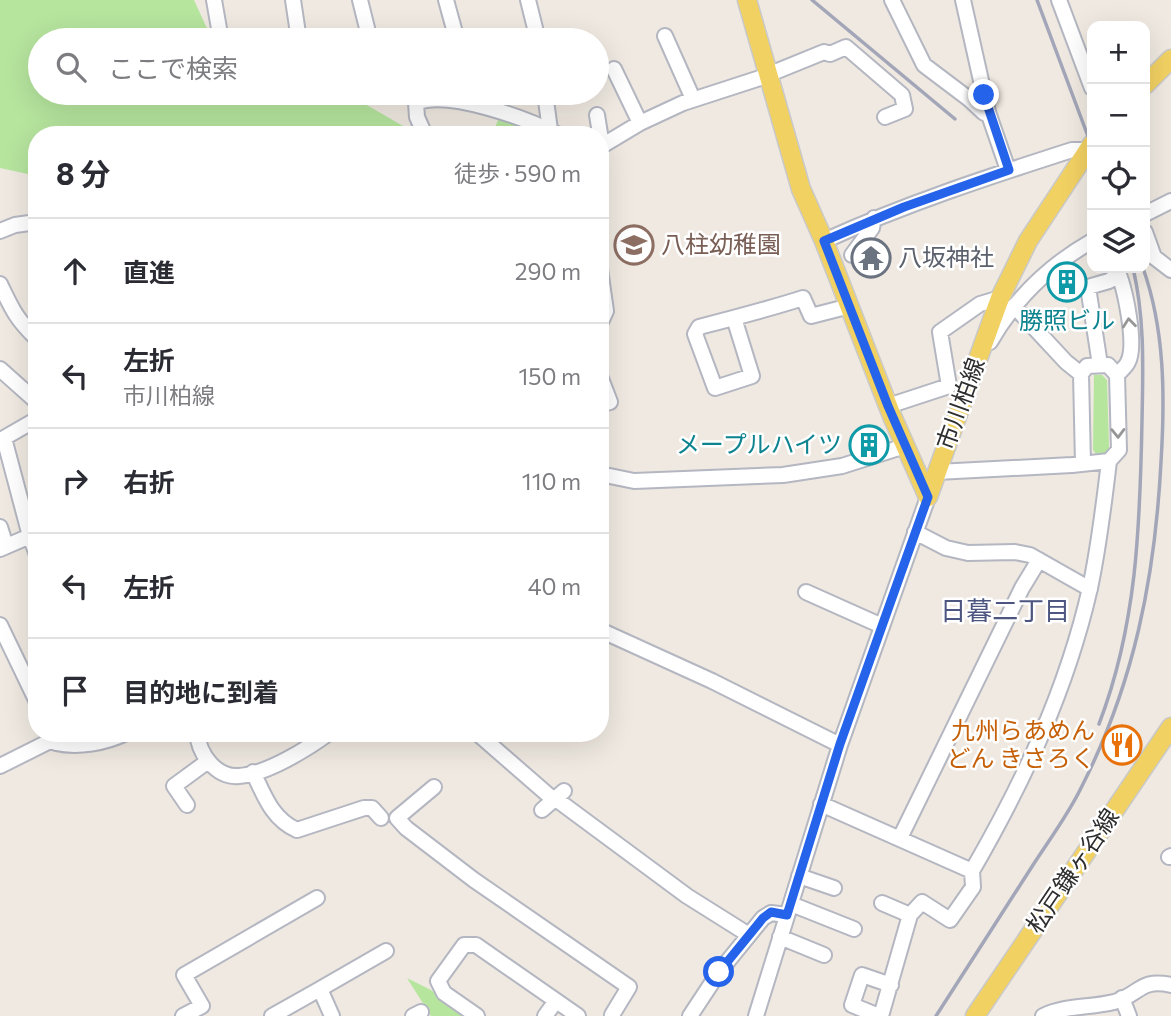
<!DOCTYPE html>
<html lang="ja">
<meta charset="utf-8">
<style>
:root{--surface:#fff;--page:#f2f2f3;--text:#2b2b33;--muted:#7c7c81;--line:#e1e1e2}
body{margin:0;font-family:Commissioner,"Noto Sans JP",sans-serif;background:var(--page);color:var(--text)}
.controls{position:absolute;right:21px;top:21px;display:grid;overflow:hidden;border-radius:14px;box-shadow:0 7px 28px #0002}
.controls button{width:63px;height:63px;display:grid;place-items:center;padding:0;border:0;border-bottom:2px solid var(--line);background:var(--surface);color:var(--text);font:35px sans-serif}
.stop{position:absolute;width:21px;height:21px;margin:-16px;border:5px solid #2563eb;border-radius:50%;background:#fff}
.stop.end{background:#2563eb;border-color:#fff;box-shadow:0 2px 7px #0008}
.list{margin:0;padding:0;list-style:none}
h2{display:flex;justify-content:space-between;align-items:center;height:91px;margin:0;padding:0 28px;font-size:30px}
h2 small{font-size:23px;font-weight:400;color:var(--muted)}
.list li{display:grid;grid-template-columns:46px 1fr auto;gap:21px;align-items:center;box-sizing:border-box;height:105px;padding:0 28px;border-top:2px solid var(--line)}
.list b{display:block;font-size:26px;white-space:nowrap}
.list p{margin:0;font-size:23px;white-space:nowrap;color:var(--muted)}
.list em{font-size:23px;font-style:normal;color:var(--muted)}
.icon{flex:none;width:38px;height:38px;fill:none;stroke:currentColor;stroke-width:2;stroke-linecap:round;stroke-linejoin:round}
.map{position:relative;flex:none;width:1171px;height:1016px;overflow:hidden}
.search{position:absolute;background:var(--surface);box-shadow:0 7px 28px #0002;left:28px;top:28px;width:581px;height:77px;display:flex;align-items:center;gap:18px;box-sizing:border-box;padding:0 24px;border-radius:38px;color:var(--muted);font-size:26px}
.panel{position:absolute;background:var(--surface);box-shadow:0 7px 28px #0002;left:28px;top:126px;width:581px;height:616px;border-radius:28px}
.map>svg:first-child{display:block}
.green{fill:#b6e59e}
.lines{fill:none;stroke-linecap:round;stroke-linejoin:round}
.minor-casing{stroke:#b4b7c1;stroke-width:18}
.major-casing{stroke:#c9c9c9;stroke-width:21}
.minor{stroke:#fff;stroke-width:14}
.major{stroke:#f2d163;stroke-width:18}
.rail{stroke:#a3a6b8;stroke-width:3.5}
.oneway{stroke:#969696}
.route{stroke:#2563eb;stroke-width:9}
.labels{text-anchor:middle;stroke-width:5;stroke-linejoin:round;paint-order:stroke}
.education-label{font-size:24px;fill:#785e54;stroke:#fff;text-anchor:start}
.worship-label{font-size:24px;fill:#5b616d;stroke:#fff;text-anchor:start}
.culture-label{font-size:24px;fill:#0d838f;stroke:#fff}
.street-label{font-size:24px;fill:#2e2e2e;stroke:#fff}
.food-label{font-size:24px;fill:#c56008;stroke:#fff;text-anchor:end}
.neighbourhood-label{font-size:26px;fill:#4d5680;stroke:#fff}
</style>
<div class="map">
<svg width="1171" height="1016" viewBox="0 0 1171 1016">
<rect width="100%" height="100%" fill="#efe9e1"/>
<path class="green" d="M0,0H194L210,35L215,40H40V93H346L410,130V135H37V176L0,168Z
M500,115L548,135H492Z
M1094,375H1102L1107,380L1109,448L1106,453L1097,455L1093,450Z
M407,978L431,990L463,1014L461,1016H431Z"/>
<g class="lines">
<g class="minor-casing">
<path id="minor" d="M214,0L221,40
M293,0L299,40
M360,0L370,40
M446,0L457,40
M528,0L538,40
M892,0L924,65L969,99L984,113L988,112
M963,0L988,112L1008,170
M1059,0L1092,88
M665,36L693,99
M614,69L640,123
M379,93L380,96
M545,93L550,130
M597,115L602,146
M425,135L417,117L416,103C448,89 528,119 559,135
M600,147L640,123L683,103L760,78L824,52L830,54L846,47L902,95L905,109L885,117
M600,197V207
M1145,214L1171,201
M0,231L15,225L37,222
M1145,232L1154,257L1171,270
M824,241C905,204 988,177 1072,150H1081L1086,152
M852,255L872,228L874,218
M1116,268C1125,286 1137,345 1128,362C1126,367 1120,371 1117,375
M600,269L606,311L600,324
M0,284C12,309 16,319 37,339
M1014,306L1066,362L1081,374
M734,318L752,376L715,388L695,334L699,327C734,318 769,309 803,298L811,316L850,306
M990,342C1014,300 1050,265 1092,241
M1100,365L1088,287L1109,281L1119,274
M0,369L37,402
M600,376L610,402L600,405
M888,406L949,386L940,332L980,304L1000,298
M37,419L4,438L30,536L37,534
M937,472L1072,465L1109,461L1119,450L1117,375L1108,365L1087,366L1081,374L1083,464
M600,474L634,481L783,475L842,466L905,446
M0,527L6,546
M915,532L946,548L968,553L1015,552L1030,555L1090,589
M0,549L30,536L37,555
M806,592L882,626
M0,625L37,702
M600,630L712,681L840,745
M51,733L56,743C78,748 105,743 126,733
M197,733C199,754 216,778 239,776C267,774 307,749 329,733
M477,733L554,800L560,802L687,896L749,935
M0,766L54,739
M253,772C264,795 272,819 297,830L364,808H372L381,818
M434,787L397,818L406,828L474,880L629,987L612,1015L613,1016
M821,804L972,871C1024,781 1067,689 1090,588C1099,546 1104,504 1109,461
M187,805L174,786L208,761
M542,810L564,791
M900,838L1022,588L1039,560
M1169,857L1171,856
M799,876L834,888
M882,903L910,915
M791,904L854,929
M780,937L824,955
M320,989L386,951
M1122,998L1129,1016
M183,1016L202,1006L184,975L317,898
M272,1016L320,989L332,1016
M413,1016L421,1012
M477,1016L444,993L438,981L464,945H476L578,1016
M545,1016L556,1001
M690,1016L719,972L763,918L771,913L787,915
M756,1016L840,745L928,497
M879,1016L852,1005L862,975L891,985
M881,1016L910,915L922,902L950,920L973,887L972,871
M1043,1016C1066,1005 1090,1008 1114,1002C1140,995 1139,978 1171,985"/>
</g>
<g class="major-casing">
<path id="major" d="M747,0L801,189L824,241L892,416L928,497
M1145,85L1171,59
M928,497L1000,298L1028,241L1092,144
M975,1016L1171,727"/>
</g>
<use href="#minor" class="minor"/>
<use href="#major" class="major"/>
<path class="rail" d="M812,0L955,119
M1037,0L1092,147
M1099,724C1137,625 1140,526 1142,421C1143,369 1145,319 1133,268
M936,1016C968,966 1001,915 1033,865C1049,840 1068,815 1081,788C1134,684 1155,578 1161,462C1165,397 1165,330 1143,268"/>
</g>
<defs><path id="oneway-chevron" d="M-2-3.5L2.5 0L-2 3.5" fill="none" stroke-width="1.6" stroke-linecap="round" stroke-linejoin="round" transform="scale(1.75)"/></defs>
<g class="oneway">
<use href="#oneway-chevron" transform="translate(1129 323) rotate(-96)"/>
<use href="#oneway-chevron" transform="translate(1118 433) rotate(89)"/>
</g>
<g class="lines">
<path class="route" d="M719,972L763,918L771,912L787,915L840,744L928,497L888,406L824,241L904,207L1009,170L984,95"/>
</g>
<defs>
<g id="school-ring" transform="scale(2.0125)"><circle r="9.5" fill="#fff" stroke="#8d6e63" stroke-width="1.5"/><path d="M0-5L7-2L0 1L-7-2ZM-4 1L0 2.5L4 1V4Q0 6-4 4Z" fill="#8d6e63"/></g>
<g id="temple-ring" transform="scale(2.0125)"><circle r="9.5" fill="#fff" stroke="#6b7280" stroke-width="1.5"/><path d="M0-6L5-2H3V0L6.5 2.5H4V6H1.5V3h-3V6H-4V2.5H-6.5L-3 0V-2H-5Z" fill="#6b7280"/></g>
<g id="building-ring" transform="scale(2.0125)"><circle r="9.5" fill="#fff" stroke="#0f9aa8" stroke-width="1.5"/><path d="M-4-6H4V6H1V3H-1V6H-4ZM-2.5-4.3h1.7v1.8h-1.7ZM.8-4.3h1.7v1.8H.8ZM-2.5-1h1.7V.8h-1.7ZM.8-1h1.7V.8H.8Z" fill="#0f9aa8"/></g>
<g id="restaurant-ring" transform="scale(2.0125)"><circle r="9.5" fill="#fff" stroke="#e8710a" stroke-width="1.5"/><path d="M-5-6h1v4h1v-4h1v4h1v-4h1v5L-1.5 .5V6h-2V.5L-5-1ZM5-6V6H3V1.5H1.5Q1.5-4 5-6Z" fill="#e8710a"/></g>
</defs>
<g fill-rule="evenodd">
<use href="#school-ring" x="634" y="245"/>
<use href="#temple-ring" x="871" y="258"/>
<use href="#building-ring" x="1067" y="282"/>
<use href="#building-ring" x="869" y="445"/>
<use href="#restaurant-ring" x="1122" y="745"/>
</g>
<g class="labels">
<g class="education-label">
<text x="661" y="253">八柱幼稚園</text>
</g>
<g class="worship-label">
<text x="898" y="266">八坂神社</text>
</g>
<g class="culture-label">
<text x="1067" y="329">勝照ビル</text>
<text x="842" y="453" text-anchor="end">メープルハイツ</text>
</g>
<g class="street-label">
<text transform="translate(961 404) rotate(-70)" y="8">市川柏線</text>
<text transform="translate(1073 871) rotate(-56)" y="8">松戸鎌ヶ谷線</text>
</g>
<g class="food-label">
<text x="1095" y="739">九州らあめん<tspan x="1095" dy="28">どん きさろく</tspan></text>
</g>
<g class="neighbourhood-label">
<text x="1005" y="620">日暮二丁目</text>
</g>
</g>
</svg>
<div class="controls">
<button>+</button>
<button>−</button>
<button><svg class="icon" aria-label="locate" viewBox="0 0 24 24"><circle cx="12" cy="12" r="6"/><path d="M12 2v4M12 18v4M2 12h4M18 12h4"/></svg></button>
<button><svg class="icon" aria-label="layers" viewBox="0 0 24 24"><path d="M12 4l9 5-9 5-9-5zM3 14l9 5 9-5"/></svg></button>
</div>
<div class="stop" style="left:719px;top:972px"></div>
<div class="stop end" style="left:984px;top:95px"></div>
<div class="search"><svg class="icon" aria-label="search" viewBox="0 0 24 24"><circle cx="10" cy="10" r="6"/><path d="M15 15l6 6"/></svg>ここで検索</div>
<section class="panel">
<h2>8 分<small>徒歩 · 590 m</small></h2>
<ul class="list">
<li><svg class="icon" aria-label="ahead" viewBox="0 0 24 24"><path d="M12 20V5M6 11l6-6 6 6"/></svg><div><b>直進</b></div><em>290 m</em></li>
<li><svg class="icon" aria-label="left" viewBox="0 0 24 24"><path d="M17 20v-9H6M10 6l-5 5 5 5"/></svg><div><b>左折</b><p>市川柏線</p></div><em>150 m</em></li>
<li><svg class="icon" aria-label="right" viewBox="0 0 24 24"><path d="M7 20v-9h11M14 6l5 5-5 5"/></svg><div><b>右折</b></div><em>110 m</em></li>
<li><svg class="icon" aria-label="left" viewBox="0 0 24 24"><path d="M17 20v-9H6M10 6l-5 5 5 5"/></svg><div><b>左折</b></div><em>40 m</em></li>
<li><svg class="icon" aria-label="arrive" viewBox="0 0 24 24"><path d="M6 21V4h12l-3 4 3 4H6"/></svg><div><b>目的地に到着</b></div></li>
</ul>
</section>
</div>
